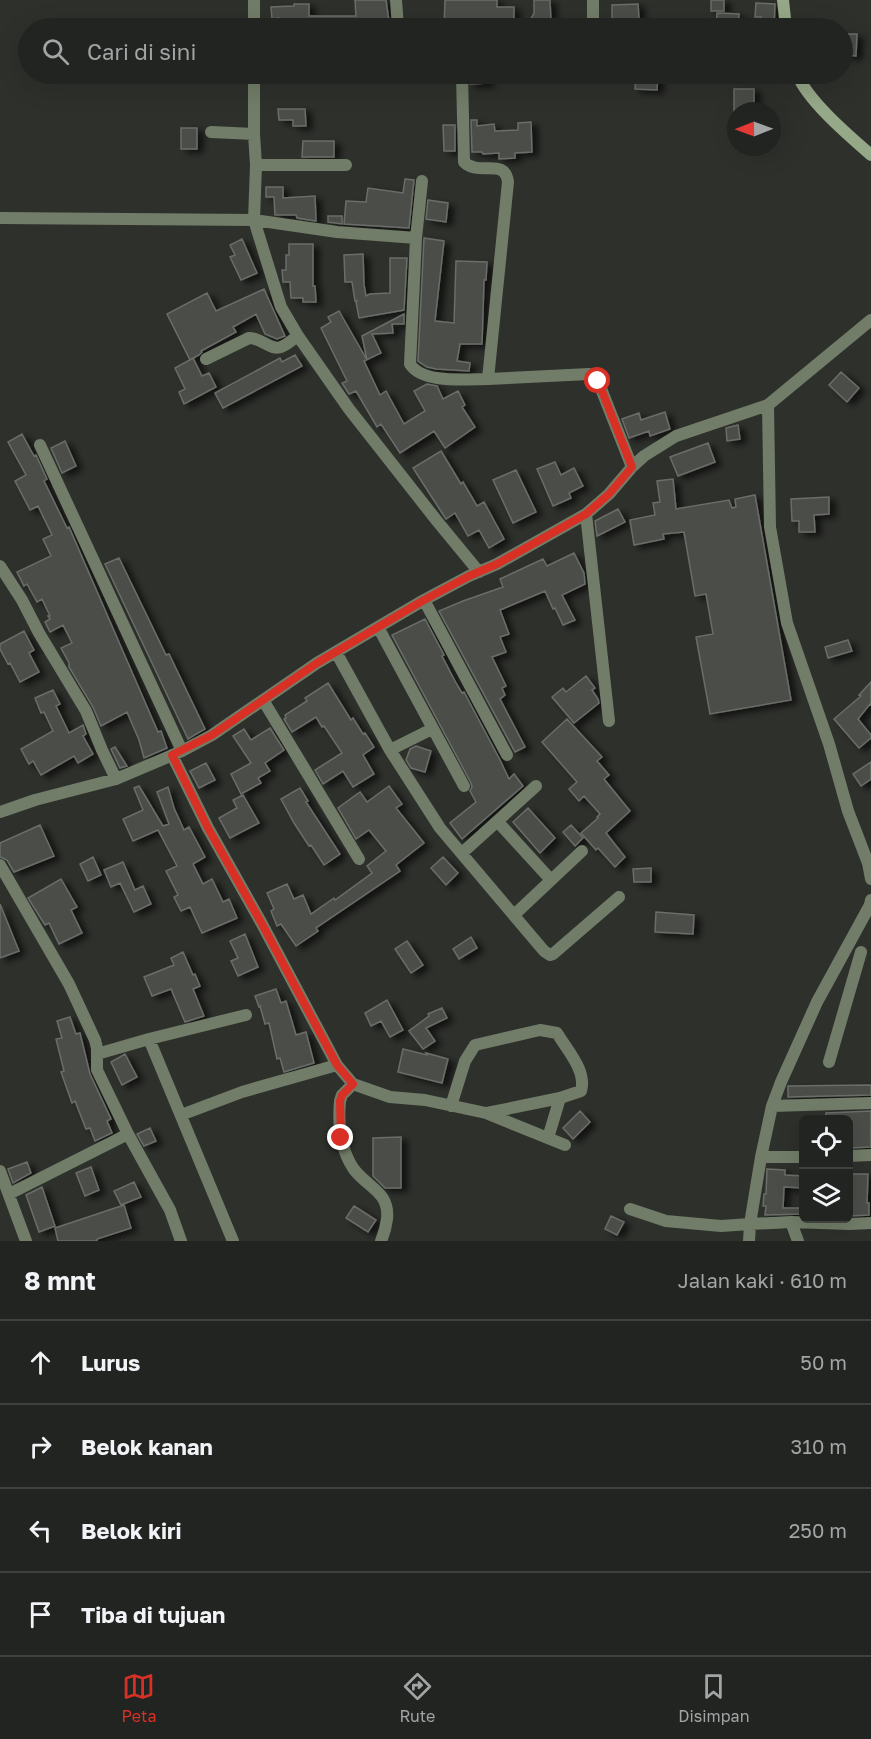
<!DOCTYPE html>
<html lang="id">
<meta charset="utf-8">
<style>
:root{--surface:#222421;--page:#2e302e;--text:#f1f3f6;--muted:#a2a4a5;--line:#3f413f;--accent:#d93025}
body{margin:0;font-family:"Golos Text",sans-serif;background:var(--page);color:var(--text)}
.controls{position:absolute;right:18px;bottom:18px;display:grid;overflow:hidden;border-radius:9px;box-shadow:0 6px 24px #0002}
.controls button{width:54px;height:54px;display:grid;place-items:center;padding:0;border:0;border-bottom:2px solid var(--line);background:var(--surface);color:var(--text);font:30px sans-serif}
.compass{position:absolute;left:727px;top:102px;width:54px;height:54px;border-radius:50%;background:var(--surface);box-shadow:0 6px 24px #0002;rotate:269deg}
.stop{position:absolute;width:18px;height:18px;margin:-14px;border:4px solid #d93025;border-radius:50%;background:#fff}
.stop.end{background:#d93025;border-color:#fff;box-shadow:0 2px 6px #0008}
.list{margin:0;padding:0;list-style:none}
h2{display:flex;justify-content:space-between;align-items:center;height:78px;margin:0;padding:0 24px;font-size:26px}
h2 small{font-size:20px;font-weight:400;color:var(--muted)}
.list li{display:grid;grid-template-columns:39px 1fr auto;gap:18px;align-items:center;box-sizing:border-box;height:84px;padding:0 24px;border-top:2px solid var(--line)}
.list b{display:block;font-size:22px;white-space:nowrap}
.list em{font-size:20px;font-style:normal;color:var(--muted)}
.icon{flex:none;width:33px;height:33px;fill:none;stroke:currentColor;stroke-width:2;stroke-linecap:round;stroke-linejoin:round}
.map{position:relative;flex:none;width:871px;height:1241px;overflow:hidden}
.search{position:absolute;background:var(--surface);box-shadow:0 6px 24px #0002;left:18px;right:18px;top:18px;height:66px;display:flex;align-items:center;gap:15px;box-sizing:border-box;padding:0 21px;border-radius:33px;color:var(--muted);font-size:22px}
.sheet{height:414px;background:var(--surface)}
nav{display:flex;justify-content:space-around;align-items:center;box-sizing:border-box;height:84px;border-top:2px solid var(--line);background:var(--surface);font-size:16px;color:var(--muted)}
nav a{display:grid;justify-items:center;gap:3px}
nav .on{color:var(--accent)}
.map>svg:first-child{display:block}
.building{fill:#4b4d49;stroke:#6a6d68;stroke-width:1.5;filter:url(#shadow)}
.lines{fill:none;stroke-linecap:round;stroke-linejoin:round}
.street{stroke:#717d68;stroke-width:12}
.secondary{stroke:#95a887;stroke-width:12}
.route{stroke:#d93025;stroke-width:8}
</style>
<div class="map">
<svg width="871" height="1241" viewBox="0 0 871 1241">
<defs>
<filter id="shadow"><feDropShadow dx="6" dy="3.5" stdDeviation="3" flood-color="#0009"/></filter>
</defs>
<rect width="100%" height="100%" fill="#2e302c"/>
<path class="building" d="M355,0H386L390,28H279V18L272,19L271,7L294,6V4H309V16H356Z
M445,0H497V7H514V28H444Z
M534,0H550L551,22L547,28H526L534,13Z
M711,0H724V11H711Z
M756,3L775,4L774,27L760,26L761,17H755Z
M638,4L639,19H612V5Z
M717,13L739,14L738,28L716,27Z
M843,34H857L856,56L843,55Z
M470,74H487L488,83L470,84Z
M636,74H658L657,90L635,89Z
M734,89H754V111H734Z
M278,109H305L306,126H293V120H279Z
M471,120H477V126L494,124L495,131L518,130V123L531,122L532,152L515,153V158L499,159V153L483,154L482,152H472Z
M443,125H455V151H444Z
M181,128H197V149H181Z
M303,141H334V157H302Z
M405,179L414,180L409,228L344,224L346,201L366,202L368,188L403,193Z
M266,187H283V198L315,196L316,221L297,218L296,215H275L274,197H266Z
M428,200L448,203L446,222L426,219Z
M328,216H342V224L328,222Z
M424,238L444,241L435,321L454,323L456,261L487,262L486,280H484L482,344H460L457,361L470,363L469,371L436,369L427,367L418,361Z
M242,239L257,273L241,280L230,257L235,255L230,245Z
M289,244H313V286H315L316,302H303V298H291L290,282H283L282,270H286V255H289Z
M363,254L364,285L366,296L370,294L390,293V258H407L404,310L359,318L356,302L357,301H355L352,282H345L344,255Z
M264,289L285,336L277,339L265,334L256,314L233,327L236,332L201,351L202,352L199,355L190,360L167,314L207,293L216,311Z
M339,311L367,360L362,336L404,314V324H392L393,333L372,334L381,353L364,361L380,395L386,391L404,424L425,411L414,391L427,384L437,386L443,399L458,391L465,405L462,407L475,427L445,448L434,431L400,453L381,424L377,427L356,391L349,394L342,383L347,381L321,328L331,322L328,317Z
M295,355L302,366L223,408L215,393L280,358L282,362Z
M193,358L202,376L209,373L216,387L184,404L179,392L185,389L175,368Z
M841,372L859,388L847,402L829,385Z
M665,412L670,429L650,436L649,431L629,438L622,419L639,413L641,420Z
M738,425L740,439L727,441L726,428Z
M22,434L34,456L36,455L47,479L44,481L67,528L69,527L158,732L161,731L167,748L144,758L139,740L127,712L101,726L93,707L69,667V663L61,648L72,643L63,625L50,632L45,622L50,619L48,616H50L42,599L37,602L27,584L24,586L17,572L51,556L43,539L52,535L38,506L30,510L15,481L26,475L8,442Z
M65,441L76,466L62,473L51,448Z
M708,443L715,462L678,476L670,457Z
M441,451L461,484L463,482L477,506L484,502L504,539L489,548L479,530L468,536L455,513L446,519L444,516L413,468Z
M555,462L561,475L574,468L583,486L569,493L571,498L553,506L537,469Z
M516,470L536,512L513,523L493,480Z
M673,479L676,509L729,500L732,508L736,507L735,499L755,495L791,700L710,714L696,637L713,634L706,594L695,596L684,532L663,534L664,539L634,545L630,520L655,515L653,503L660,502L657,481Z
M829,497V514L814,515L815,532H799V521H792L791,499Z
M618,509L625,522L597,536L595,521Z
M574,553L584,573L585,584L562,595L575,620L563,625L555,608L553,609L545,591L500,610L509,634L500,637L506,652L492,657L506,686L502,688L505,695L500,699L525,747L515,752L439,611L463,601L503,587L500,579L543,559L547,566Z
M119,558L166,655L169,654L205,729L188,739L105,564Z
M425,619L444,655L442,656L456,683L462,693L464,692L500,760L509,779L514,774L523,786L462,839L450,823L476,802L470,791L472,787L471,783L392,635Z
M24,631L34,650L29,653L39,672L20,682L10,663L8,664L0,649V644Z
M848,640L852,651L828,658L825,647Z
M586,676L595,688L592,690L598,699L599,703L574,723L552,697L563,688L566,692Z
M871,682V705L870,704L858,719L871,735V738L859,748L834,719L861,696L859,695Z
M328,683L351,720L353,718L363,734L365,733L374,747L363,755L374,774L353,787L343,771L323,784L315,770L342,753L324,726L322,727L316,717L292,732L284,719L286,718L285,715L307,701L305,698Z
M53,690L60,704L56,706L69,733L83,725L86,734L83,736L93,754L78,763L74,756L41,775L33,761L29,764L21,749L53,731L44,712L41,713L35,698Z
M567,719L602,757L597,761L609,775L604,779L630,811L606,833L625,857L615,867L598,848L596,850L581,833L598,818L597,817L600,814L584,796L579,801L569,789L577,782L542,742Z
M270,728L284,750L265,763L270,771L258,778L261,783L241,794L231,774L251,763L233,736L244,729L251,740Z
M416,746L431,751L425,772L411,768L406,760L410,749Z
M115,747L127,766L120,768L111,749Z
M871,762V779L861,786L853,774Z
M206,763L215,780L199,788L190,771Z
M139,786L163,826L169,824L157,792L168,787L174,808L184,830L189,827L205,857L193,864L203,884L212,879L223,902L229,899L237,918L202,933L190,907L181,911L174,897L178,895L166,871L177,866L158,830L133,841L123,819L143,810L134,788Z
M389,786L402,804L396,808L424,843L396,865L400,871L316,928L318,931L296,946L281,924L277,926L271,911L274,909L267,893L287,884L294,899L303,895L311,914L334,898L335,900L372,873L367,866L386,851L369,830L356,839L338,808L360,792L367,802Z
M300,788L308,801L306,802L340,854L324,865L311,845L309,846L294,823L281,799Z
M243,795L259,823L230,838L219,818L237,808L233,800Z
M528,808L555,838L540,853L513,822Z
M40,825L54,856L14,872L7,860L0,857V843Z
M571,825L583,838L575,846L563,832Z
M93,857L101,875L88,881L80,864Z
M443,857L458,873L446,885L431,868Z
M123,862L135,890L143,886L151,904L134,912L120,883L111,887L104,870Z
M651,868V882H634L633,869Z
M61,879L77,907L71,910L82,933L59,944L49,923L45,925L28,898Z
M0,904L19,951L0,958Z
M656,912L694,915L693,934L655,932Z
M245,934L258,967L238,976L231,961L238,958L230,941Z
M471,937L477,948L459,959L453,949Z
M407,941L423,965L411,973L395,949Z
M183,952L193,975L195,974L200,986L193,989L204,1016L185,1022L171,989L152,996L144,977L174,965L171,958Z
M276,989L281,1003L286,1001L296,1035L306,1032L314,1063L284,1072L280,1058L277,1059L269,1023L265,1024L260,1006L259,1007L255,996Z
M387,1000L403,1030L390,1037L381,1021L371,1026L365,1013Z
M442,1008L447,1018L426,1028L435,1041L423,1049L409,1031L429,1016L428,1014Z
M70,1017L76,1034L80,1033L90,1074L111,1119L107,1121L112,1133L95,1141L90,1128L86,1129L75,1101L72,1103L61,1072L64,1071L56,1039L62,1038L57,1021Z
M403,1049L427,1055L426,1053L448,1059L442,1083L398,1072Z
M125,1054L137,1077L122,1085L111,1062Z
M871,1085V1095L788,1097V1086Z
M580,1111L590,1122L573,1139L563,1128Z
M871,1111V1147L849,1148V1138H851V1119H826V1113Z
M150,1128L156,1141L144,1146L137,1134Z
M401,1137V1188H385L373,1176V1138Z
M27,1162L31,1173L13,1183L8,1169Z
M91,1167L99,1190L85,1196L76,1173Z
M767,1169L785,1170V1175L804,1176V1188L784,1187L783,1208H803V1214L765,1215L766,1206H763L764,1194H766Z
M849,1174H868L867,1203H869V1215L849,1216Z
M134,1182L141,1197L121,1205L114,1191Z
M42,1187L55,1226L39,1232L26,1195Z
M124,1205L131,1228L97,1239V1241H58L55,1228Z
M354,1206L376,1220L368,1232L346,1218Z
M611,1216L624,1222L617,1235L605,1229Z"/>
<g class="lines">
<path class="street" d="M254,0V28
M396,0L398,28
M593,0V28
M254,74V134L256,165L254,220L281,307L298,336L349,409L437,521L479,572
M462,74L464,162C479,177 505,157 508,182L488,379L589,374L593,375L598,381L632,467
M211,132L254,134
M256,165H346
M0,218L254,220L337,232L416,238L410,364C422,384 467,379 488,379
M416,238L422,181
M206,359L249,338C260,337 271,351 281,347C287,345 293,339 298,336
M768,405L770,527L787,623L829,744L848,811L868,863L871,879
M40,445L182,751
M586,514L609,721
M0,566L22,600L39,633L86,711L102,750L116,779
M424,600L507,755
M378,627L464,786
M336,652L390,750L440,828L544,951L550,955L553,954L619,897
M263,700L359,859
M390,750L432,729
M172,755L208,828L262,924L337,1065L353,1084L390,1097L425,1100L486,1113L565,1145
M0,812L35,800L116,779L182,751L212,735L317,663L378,627L424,600L469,576L497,564L586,514L609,494L632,467L644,456L676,436L768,405L871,320
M498,822L551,880
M462,853L536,786
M0,865L69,984L95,1040L97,1048V1070L128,1134
M871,900L870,905L817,1002L781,1082L772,1106L761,1157L750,1224L791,1222L850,1224L871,1223
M514,915L582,851
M149,1039L233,1241
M97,1054L149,1039L246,1015
M829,1062L861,952
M353,1084L342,1095L340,1101C338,1123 340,1148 353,1168C366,1187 390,1191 387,1219C386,1227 384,1234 381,1241
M451,1106L465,1061L475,1045L540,1030L557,1033C567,1050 587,1071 581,1091L560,1098L487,1113
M772,1106L871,1103
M181,1115L242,1092L337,1065
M548,1138L560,1098
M848,1156L871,1155
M761,1157H804
M0,1171L26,1241
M9,1194L128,1134L170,1210L181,1241
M630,1209L666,1221L721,1226L750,1224L749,1241
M791,1222L798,1241"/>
<path class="secondary" d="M783,0L786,28
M797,74C808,101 848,135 871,155"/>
</g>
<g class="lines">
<path class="route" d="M341,1138L340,1101L342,1095L353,1084L337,1065L262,924L208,828L172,755L212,735L317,663L424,600L469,576L497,564L586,514L609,494L632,467L598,381"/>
</g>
</svg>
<div class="controls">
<button><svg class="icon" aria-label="locate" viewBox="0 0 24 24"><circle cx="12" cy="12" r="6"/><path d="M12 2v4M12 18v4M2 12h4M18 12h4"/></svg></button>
<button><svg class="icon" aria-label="layers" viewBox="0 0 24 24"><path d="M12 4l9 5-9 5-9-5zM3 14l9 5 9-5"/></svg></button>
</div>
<svg class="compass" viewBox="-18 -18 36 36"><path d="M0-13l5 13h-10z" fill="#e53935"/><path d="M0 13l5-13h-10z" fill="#a2a4a5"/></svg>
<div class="stop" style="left:598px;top:381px"></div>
<div class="stop end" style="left:341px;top:1138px"></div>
<div class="search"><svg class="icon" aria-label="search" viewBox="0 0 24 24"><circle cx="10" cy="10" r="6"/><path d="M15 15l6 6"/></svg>Cari di sini</div>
</div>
<section class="sheet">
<h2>8 mnt<small>Jalan kaki · 610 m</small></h2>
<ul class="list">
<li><svg class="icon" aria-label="ahead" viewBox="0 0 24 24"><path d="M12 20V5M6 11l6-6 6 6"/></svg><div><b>Lurus</b></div><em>50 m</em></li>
<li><svg class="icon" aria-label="right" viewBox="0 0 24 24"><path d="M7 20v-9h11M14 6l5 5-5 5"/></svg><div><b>Belok kanan</b></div><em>310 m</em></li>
<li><svg class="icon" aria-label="left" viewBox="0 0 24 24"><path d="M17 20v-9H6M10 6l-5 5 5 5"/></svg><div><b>Belok kiri</b></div><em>250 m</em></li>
<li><svg class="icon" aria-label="arrive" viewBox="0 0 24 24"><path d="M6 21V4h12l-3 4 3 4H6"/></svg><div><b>Tiba di tujuan</b></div></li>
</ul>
</section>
<nav>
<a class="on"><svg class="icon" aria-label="map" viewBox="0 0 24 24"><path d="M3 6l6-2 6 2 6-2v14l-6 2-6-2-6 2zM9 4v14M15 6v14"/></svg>Peta</a>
<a><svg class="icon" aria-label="directions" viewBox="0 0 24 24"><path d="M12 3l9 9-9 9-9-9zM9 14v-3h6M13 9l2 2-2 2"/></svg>Rute</a>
<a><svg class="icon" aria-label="saved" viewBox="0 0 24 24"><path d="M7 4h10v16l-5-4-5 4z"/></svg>Disimpan</a>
</nav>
